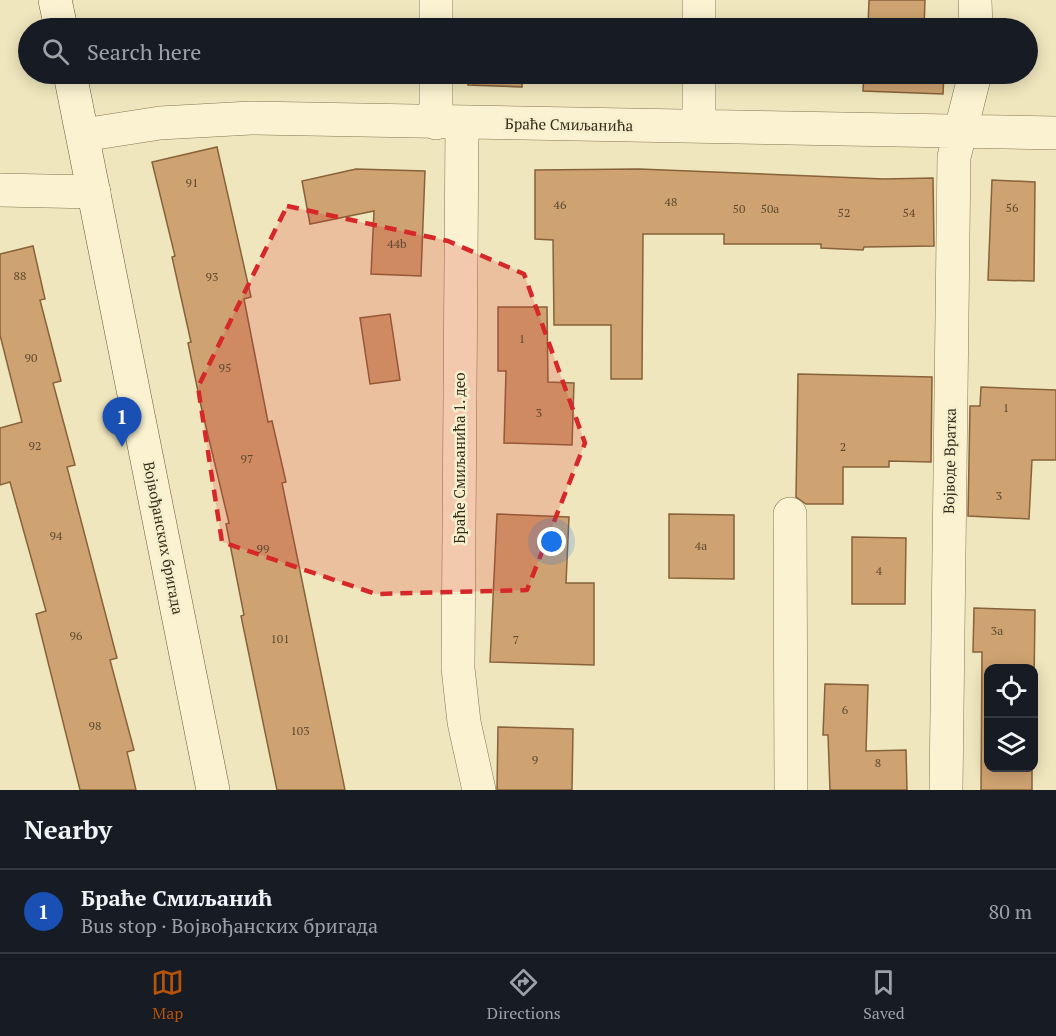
<!DOCTYPE html>
<meta charset="utf-8">
<style>
:root{--surface:#171b24;--page:#242831;--text:#f1f3f6;--muted:#9ea1a6;--line:#363941;--accent:#b45309}
body{margin:0;font-family:"PT Serif",serif;background:var(--page);color:var(--text)}
.controls{position:absolute;right:18px;bottom:18px;display:grid;overflow:hidden;border-radius:12px;box-shadow:0 3px 15px #0003}
.controls button{width:54px;height:54px;display:grid;place-items:center;padding:0;border:0;border-bottom:2px solid var(--line);background:var(--surface);color:var(--text);font:30px sans-serif}
.you{position:absolute;left:552px;top:542px;width:21px;height:21px;margin:-15px;border:4px solid #fff;border-radius:50%;background:#1a73e8;box-shadow:0 0 0 9px #1a73e833}
.badge{display:grid;place-items:center;width:39px;height:39px;border-radius:50%;background:var(--accent);color:#fff;font-size:20px;font-weight:700}
.pin{position:absolute;translate:-50% -50px;filter:drop-shadow(0 2px 3px #0008)}
.pin::after{content:'';position:absolute;top:32px;width:21px;height:18px;background:inherit;clip-path:polygon(0 0,100% 0,50% 100%)}
.list{margin:0;padding:0;list-style:none}
h2{display:flex;justify-content:space-between;align-items:center;height:78px;margin:0;padding:0 24px;font-size:26px}
h2 small{font-size:20px;font-weight:400;color:var(--muted)}
.list li{display:grid;grid-template-columns:39px 1fr auto;gap:18px;align-items:center;box-sizing:border-box;height:84px;padding:0 24px;border-top:2px solid var(--line)}
.list b{display:block;font-size:22px;white-space:nowrap}
.list p{margin:0;font-size:20px;white-space:nowrap;color:var(--muted)}
.list em{font-size:20px;font-style:normal;color:var(--muted)}
.icon{flex:none;width:33px;height:33px;fill:none;stroke:currentColor;stroke-width:2;stroke-linecap:round;stroke-linejoin:round}
.map{position:relative;flex:none;width:1056px;height:790px;overflow:hidden}
.search{position:absolute;background:var(--surface);box-shadow:0 3px 15px #0003;left:18px;right:18px;top:18px;height:66px;display:flex;align-items:center;gap:15px;box-sizing:border-box;padding:0 21px;border-radius:33px;color:var(--muted);font-size:22px}
.sheet{height:162px;background:var(--surface)}
nav{display:flex;justify-content:space-around;align-items:center;box-sizing:border-box;height:84px;border-top:2px solid var(--line);background:var(--surface);font-size:16px;color:var(--muted)}
nav a{display:grid;justify-items:center;gap:3px}
nav .on{color:var(--accent)}
.map>svg:first-child{display:block}
.building{fill:#cfa371;stroke:#87623a;stroke-width:1.5}
.lines{fill:none;stroke-linecap:round;stroke-linejoin:round}
.street-casing{stroke:#877655;stroke-width:34}
.secondary-casing{stroke:#695739;stroke-width:34}
.street{stroke:#faf2d0;stroke-width:33}
.secondary{stroke:#faf2d0;stroke-width:33}
.marked{fill:#d62828;fill-opacity:0.2;stroke:#d62828;stroke-width:4.5;stroke-dasharray:12 8;stroke-linejoin:round}
.labels{text-anchor:middle;stroke-width:5;stroke-linejoin:round;paint-order:stroke}
.number-label{font-size:12px;fill:#5c4930}
.street-label{font-size:15px;fill:#362b1b;stroke:#f6efcd}
</style>
<div class="map">
<svg width="1056" height="790" viewBox="0 0 1056 790">
<rect width="100%" height="100%" fill="#efe6bd"/>
<path class="building" d="M869,0H925L924,28H935H865L868,26Z
M759,19L792,20V28H758Z
M471,22L524,25V28H471Z
M468,74H522V87L468,85Z
M630,74H677V83L630,82Z
M758,74H791V83L757,82Z
M864,74H944L943,94L863,91Z
M217,147L251,297L244,299L268,422L272,421L286,482L282,483L345,790H277L241,616L244,615L226,524L229,523L201,406L188,343L191,342L172,257L175,256L152,162Z
M356,169L425,171L421,276L371,274L374,211L310,224L302,181Z
M639,169L884,179L933,178L934,246L864,247L863,250L821,248V244H724V234H643L642,379H611V325H554L553,240L535,239V170Z
M992,180L1035,182L1034,281L988,280Z
M33,246L45,299L40,300L61,381L53,383L75,465L67,467L117,658L110,660L134,750L127,752L136,790H80L36,614L46,611L10,482L0,485V428L22,422L0,335V254Z
M498,307H547L548,382L574,383L572,445L504,443L506,371H498Z
M390,314L400,380L370,384L360,318Z
M798,374L932,377L931,462L889,461V467H843V504H806L796,497Z
M981,387L1056,390V460H1032L1029,519L968,516L970,406H980Z
M497,514L569,517L566,583H594V665L490,662Z
M669,514L734,515V579L669,578Z
M852,537L906,538L905,604H852Z
M974,608L1035,610L1034,685V669H988V768H1032V790H981L982,652H973Z
M825,684L868,685L866,751L906,750L907,790H830L828,735H823Z
M498,727L573,729L572,790H497Z"/>
<g class="lines">
<g class="street-casing">
<path id="street" d="M975,0L976,28
M436,28V0
M699,28V0
M436,123V74
M462,124L458,668L464,722L479,790
M699,126V74
M83,135L160,123L251,118L1056,133
M0,190L94,192
M790,514L791,790
M946,790L954,157L975,74"/>
</g>
<g class="secondary-casing">
<path id="secondary" d="M55,0L61,28
M70,74L213,790"/>
</g>
<use href="#street" class="street"/>
<use href="#secondary" class="secondary"/>
</g>
<path class="marked" d="M287,206L448,241L524,274L585,443L527,590L376,594L222,542L198,387Z"/>
<g class="labels">
<g class="number-label">
<text x="192" y="187">91</text>
<text x="671" y="206">48</text>
<text x="560" y="209">46</text>
<text x="1012" y="212">56</text>
<text x="739" y="213">50</text>
<text x="770" y="213">50a</text>
<text x="844" y="217">52</text>
<text x="909" y="217">54</text>
<text x="397" y="248">44b</text>
<text x="20" y="280">88</text>
<text x="212" y="281">93</text>
<text x="522" y="343">1</text>
<text x="31" y="362">90</text>
<text x="225" y="372">95</text>
<text x="1006" y="412">1</text>
<text x="539" y="417">3</text>
<text x="35" y="450">92</text>
<text x="843" y="451">2</text>
<text x="247" y="463">97</text>
<text x="999" y="500">3</text>
<text x="56" y="540">94</text>
<text x="701" y="550">4a</text>
<text x="263" y="553">99</text>
<text x="879" y="575">4</text>
<text x="997" y="635">3a</text>
<text x="76" y="640">96</text>
<text x="280" y="643">101</text>
<text x="516" y="644">7</text>
<text x="845" y="714">6</text>
<text x="95" y="730">98</text>
<text x="300" y="735">103</text>
<text x="535" y="764">9</text>
<text x="878" y="767">8</text>
</g>
<g class="street-label">
<text transform="translate(569 125) rotate(1)" y="5">Браће Смиљанића</text>
<text transform="translate(460 458) rotate(-90)" y="5">Браће Смиљанића 1. део</text>
<text transform="translate(950 461) rotate(-89)" y="5">Војводе Вратка</text>
<text transform="translate(163 538) rotate(79)" y="5">Војвођанских бригада</text>
</g>
</g>
</svg>
<div class="controls">
<button><svg class="icon" aria-label="locate" viewBox="0 0 24 24"><circle cx="12" cy="12" r="6"/><path d="M12 2v4M12 18v4M2 12h4M18 12h4"/></svg></button>
<button><svg class="icon" aria-label="layers" viewBox="0 0 24 24"><path d="M12 4l9 5-9 5-9-5zM3 14l9 5 9-5"/></svg></button>
</div>
<div class="you"></div>
<div class="pin badge" style="left:122px;top:447px;background:#1a4fb4">1</div>
<div class="search"><svg class="icon" aria-label="search" viewBox="0 0 24 24"><circle cx="10" cy="10" r="6"/><path d="M15 15l6 6"/></svg>Search here</div>
</div>
<section class="sheet">
<h2>Nearby<small></small></h2>
<ul class="list">
<li><span class="badge" style="background:#1a4fb4">1</span><div><b>Браће Смиљанић</b><p>Bus stop · Војвођанских бригада</p></div><em>80 m</em></li>
</ul>
</section>
<nav>
<a class="on"><svg class="icon" aria-label="map" viewBox="0 0 24 24"><path d="M3 6l6-2 6 2 6-2v14l-6 2-6-2-6 2zM9 4v14M15 6v14"/></svg>Map</a>
<a><svg class="icon" aria-label="directions" viewBox="0 0 24 24"><path d="M12 3l9 9-9 9-9-9zM9 14v-3h6M13 9l2 2-2 2"/></svg>Directions</a>
<a><svg class="icon" aria-label="saved" viewBox="0 0 24 24"><path d="M7 4h10v16l-5-4-5 4z"/></svg>Saved</a>
</nav>
